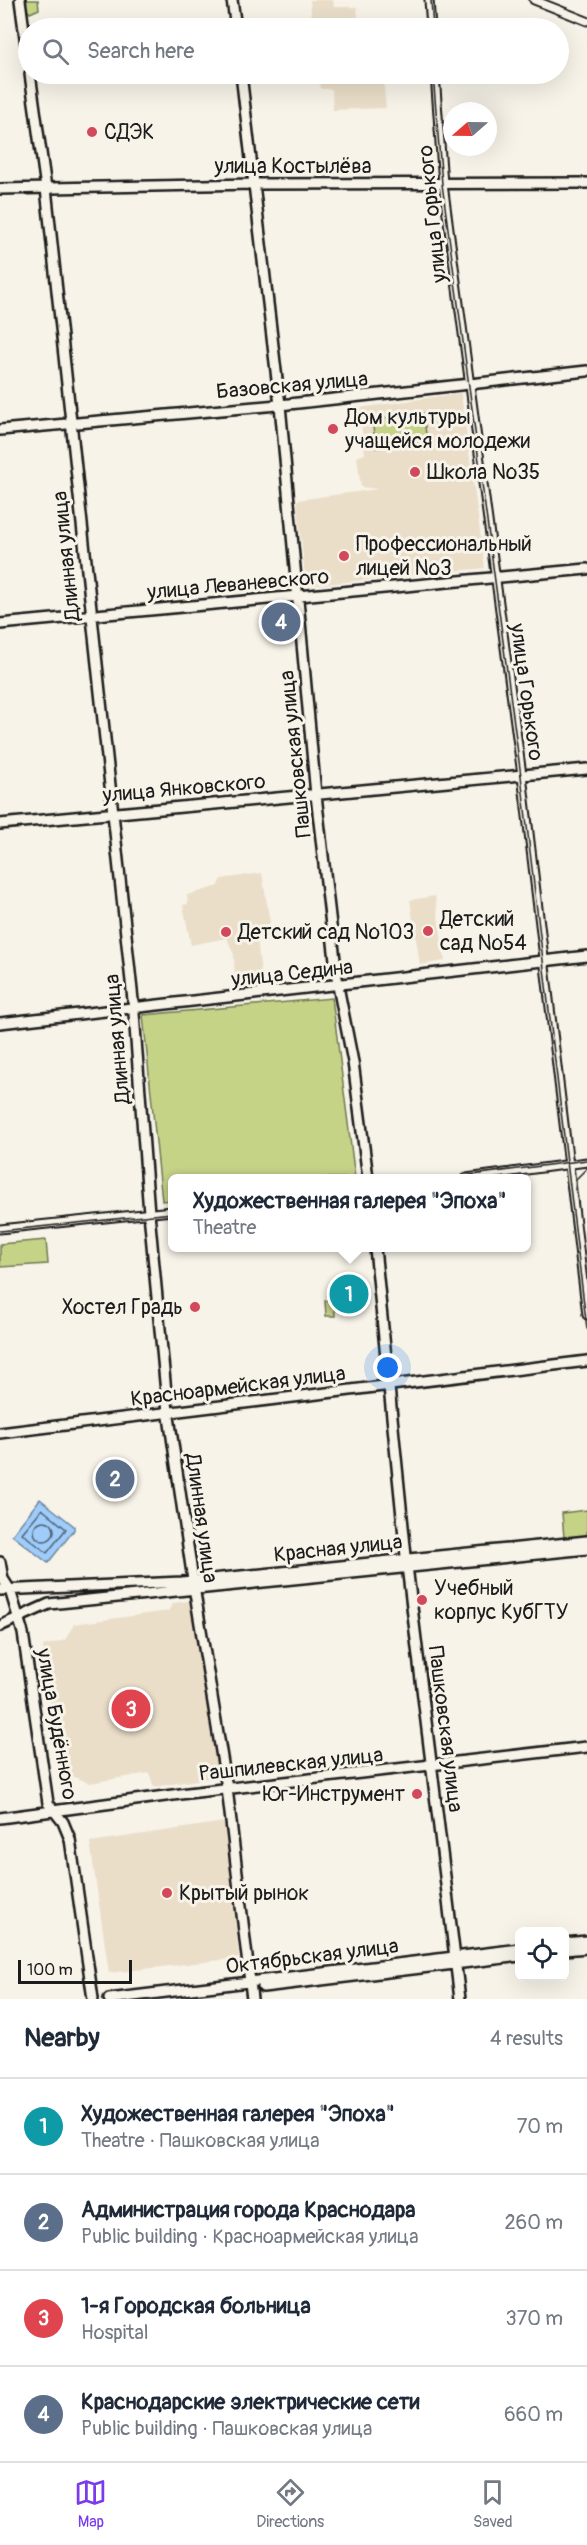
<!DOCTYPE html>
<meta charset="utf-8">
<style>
:root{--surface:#fff;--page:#f6f6f7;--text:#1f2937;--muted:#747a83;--line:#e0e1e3;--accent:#7c3aed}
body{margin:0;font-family:Pangolin,sans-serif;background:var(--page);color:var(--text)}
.controls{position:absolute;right:18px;bottom:18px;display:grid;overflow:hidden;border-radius:9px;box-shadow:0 6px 24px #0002}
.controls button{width:54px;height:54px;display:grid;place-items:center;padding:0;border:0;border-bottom:2px solid var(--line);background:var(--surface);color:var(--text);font:30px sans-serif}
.compass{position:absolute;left:443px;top:102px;width:54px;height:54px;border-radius:50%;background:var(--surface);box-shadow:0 6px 24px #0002;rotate:250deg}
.scale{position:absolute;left:18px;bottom:15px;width:114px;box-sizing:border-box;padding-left:6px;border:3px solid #1c1c1c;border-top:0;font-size:16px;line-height:21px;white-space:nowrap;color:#1c1c1c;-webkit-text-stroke:4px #f7f3e8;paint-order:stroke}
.you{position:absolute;left:388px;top:1368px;width:21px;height:21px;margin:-15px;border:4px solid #fff;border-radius:50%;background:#1a73e8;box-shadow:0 0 0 9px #1a73e833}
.badge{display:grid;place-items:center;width:39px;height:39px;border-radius:50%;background:var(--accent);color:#fff;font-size:20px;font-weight:700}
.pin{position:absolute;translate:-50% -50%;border:3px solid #fff;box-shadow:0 2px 6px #0006}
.popup{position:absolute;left:168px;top:1174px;width:363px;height:78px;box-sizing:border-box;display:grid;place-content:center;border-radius:9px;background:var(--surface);filter:drop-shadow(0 2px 4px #0005);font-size:20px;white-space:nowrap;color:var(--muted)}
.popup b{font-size:22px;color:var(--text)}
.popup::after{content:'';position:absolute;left:50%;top:100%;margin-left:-12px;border:12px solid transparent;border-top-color:var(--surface)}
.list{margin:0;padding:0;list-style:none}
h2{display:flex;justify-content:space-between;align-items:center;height:78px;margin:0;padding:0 24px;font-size:26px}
h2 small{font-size:20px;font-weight:400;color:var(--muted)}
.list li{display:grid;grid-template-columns:39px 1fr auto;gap:18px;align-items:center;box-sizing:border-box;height:96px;padding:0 24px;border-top:2px solid var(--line)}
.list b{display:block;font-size:22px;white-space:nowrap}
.list p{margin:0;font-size:20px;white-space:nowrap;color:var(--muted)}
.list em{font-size:20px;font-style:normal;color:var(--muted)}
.icon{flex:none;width:33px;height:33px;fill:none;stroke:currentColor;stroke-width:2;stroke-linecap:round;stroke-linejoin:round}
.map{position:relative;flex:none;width:587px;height:1999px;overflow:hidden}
.search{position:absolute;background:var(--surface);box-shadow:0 6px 24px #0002;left:18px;right:18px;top:18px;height:66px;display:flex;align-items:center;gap:15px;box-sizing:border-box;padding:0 21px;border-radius:33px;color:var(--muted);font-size:22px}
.sheet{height:462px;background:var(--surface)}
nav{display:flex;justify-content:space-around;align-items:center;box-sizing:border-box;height:84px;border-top:2px solid var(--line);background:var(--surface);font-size:16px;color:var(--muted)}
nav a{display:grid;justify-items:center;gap:3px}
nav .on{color:var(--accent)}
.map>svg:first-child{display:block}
.built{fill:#eadec9}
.green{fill:#c5d387;stroke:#707852;stroke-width:1.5}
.water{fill:#9fccf9;stroke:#6b86a1;stroke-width:1.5}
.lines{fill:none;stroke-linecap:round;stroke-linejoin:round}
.shore{stroke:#506274;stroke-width:1.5}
.street-casing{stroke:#1c1c1c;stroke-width:11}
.secondary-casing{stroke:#1c1c1c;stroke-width:14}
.street{stroke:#f7f3e8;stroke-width:7}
.secondary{stroke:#f7f3e8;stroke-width:9}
.tram{stroke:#1c1c1c;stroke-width:1.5}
.poi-dot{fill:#d1495b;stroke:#f7f3e8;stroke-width:2}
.labels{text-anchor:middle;stroke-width:6;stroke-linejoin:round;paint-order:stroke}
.poi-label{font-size:21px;fill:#1c1c1c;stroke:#f7f3e8;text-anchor:start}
.street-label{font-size:21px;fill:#1c1c1c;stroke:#f7f3e8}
</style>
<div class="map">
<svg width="587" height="1999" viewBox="0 0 587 1999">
<rect width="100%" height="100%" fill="#f7f3e8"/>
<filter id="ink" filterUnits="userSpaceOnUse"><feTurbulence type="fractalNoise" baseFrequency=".0167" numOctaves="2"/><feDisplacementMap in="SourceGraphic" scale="12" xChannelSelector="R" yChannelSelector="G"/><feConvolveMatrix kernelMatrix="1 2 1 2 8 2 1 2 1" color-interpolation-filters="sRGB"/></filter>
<g filter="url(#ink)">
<path class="built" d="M310,0H333L334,7H357L359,28H318L317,23H312Z
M316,74H363L364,80L383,78L386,108L333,110L332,89H321Z
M461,393L485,568L306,586L297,500L378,489L361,487L357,457L365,454L359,408Z
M262,873L270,923L268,924L269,929L257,936L262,985L235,987L234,955L227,938L191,945L183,905L188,904L187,895L219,886L221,879Z
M435,896L445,961L420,965L410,900Z
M188,1601L193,1612L221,1776L154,1787L149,1773L90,1783L66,1774L61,1775L43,1646L65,1640L74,1624L168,1611L173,1603Z
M225,1822L239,1958L109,1973L90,1842Z"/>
<path class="green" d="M24,0H38L39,9L30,13L25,8Z
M423,413L427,441L376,448L372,420Z
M332,998L355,1178H172V1200L162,1201L143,1015Z
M46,1240L48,1264L0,1267V1244Z
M334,1300L335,1316H326L325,1301Z
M587,1510V1535L564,1538L562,1513Z"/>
<path class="water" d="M40,1499L74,1526V1530L48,1563L12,1535Z"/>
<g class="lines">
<path class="shore" d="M42,1509L66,1529L47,1553L22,1533Z
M34 1531a10 10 0 1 1 20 0a10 10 0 1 1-20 0Z"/>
<g class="street-casing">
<path id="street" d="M429,0L431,28
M534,0L587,21
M435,74L443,184L522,775L587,1315
M466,1178L587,1162
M0,1229L172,1211"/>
</g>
<g class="secondary-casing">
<path id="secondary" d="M20,0L28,60
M232,0L236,28
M30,74L46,188L133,1000L149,1213L167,1403L194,1587L227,1788L252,1999
M241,74L280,405L316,795L338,986L353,1062L368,1178
M0,189L254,184L587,183
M0,430L289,404L587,371
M0,624L587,569
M0,824L587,769
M0,1023L587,956
M375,1248L407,1566L460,1999
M0,1433L587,1361
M0,1562L3,1579L10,1590L23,1633L48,1803L63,1822L70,1839L93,1999
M0,1590L182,1582L587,1541
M0,1626L49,1604L587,1549
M0,1818L188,1793L587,1747
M564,1943L587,1941
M564,1950L587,1948
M263,1987L520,1956
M109,1999L520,1949"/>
</g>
<use href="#street" class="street"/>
<use href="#secondary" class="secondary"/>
<path class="tram" d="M431,0L433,28
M433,74L442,184L521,776L587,1329
M449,1178L587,1160
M575,1190L576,1179L587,1168
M0,1231L172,1213"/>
</g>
</g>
<g class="poi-dot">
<circle cx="92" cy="132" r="6"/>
<circle cx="333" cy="429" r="6"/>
<circle cx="415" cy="472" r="6"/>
<circle cx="344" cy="556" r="6"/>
<circle cx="428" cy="931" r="6"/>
<circle cx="226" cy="932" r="6"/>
<circle cx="195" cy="1307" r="6"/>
<circle cx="422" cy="1600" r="6"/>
<circle cx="417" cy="1794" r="6"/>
<circle cx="167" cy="1893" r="6"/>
</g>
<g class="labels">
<g class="poi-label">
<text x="104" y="139">СДЭК</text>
<text x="345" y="424">Дом культуры<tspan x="345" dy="24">учащейся молодежи</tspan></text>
<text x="427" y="479">Школа №35</text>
<text x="356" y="551">Профессиональный<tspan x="356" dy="24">лицей №3</tspan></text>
<text x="440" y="926">Детский<tspan x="440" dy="24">сад №54</tspan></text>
<text x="238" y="939">Детский сад №103</text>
<text x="183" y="1314" text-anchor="end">Хостел Градь</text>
<text x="434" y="1595">Учебный<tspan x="434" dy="24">корпус КубГТУ</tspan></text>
<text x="405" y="1801" text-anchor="end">Юг-Инструмент</text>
<text x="179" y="1900">Крытый рынок</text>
</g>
<g class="street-label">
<text x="293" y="173">улица Костылёва</text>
<text transform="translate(432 214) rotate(-96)" y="7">улица Горького</text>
<text transform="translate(292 385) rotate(-5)" y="7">Базовская улица</text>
<text transform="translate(66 556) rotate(-96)" y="7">Длинная улица</text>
<text transform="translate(238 584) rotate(-5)" y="7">улица Леваневского</text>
<text transform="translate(527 692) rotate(82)" y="7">улица Горького</text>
<text transform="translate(295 754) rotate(-96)" y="7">Пашковская улица</text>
<text transform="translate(184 788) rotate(-5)" y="7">улица Янковского</text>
<text transform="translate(292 973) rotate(-6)" y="7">улица Седина</text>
<text transform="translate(117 1039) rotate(-95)" y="7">Длинная улица</text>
<text transform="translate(238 1386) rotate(-7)" y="7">Красноармейская улица</text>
<text transform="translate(202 1518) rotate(82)" y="7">Длинная улица</text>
<text transform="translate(338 1548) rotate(-6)" y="7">Красная улица</text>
<text transform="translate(57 1724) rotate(80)" y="7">улица Будённого</text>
<text transform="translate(446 1729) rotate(83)" y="7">Пашковская улица</text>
<text transform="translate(291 1764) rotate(-6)" y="7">Рашпилевская улица</text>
<text transform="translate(312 1956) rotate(-7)" y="7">Октябрьская улица</text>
</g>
</g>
</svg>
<div class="controls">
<button><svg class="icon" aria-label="locate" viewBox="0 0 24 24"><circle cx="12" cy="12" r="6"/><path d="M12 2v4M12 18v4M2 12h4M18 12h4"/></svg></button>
</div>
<svg class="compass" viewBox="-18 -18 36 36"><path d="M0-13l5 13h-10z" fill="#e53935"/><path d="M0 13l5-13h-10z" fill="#747a83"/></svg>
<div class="scale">100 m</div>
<div class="you"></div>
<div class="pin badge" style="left:349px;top:1294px;background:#0f9aa8">1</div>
<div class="popup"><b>Художественная галерея &quot;Эпоха&quot;</b>Theatre</div>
<div class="pin badge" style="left:115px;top:1479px;background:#5c6f8a">2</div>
<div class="pin badge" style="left:131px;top:1709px;background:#e0444e">3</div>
<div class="pin badge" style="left:281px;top:622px;background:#5c6f8a">4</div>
<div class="search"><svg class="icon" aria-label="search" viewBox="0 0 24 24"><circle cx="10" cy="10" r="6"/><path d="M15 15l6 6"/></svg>Search here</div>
</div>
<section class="sheet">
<h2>Nearby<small>4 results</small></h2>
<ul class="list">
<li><span class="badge" style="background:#0f9aa8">1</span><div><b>Художественная галерея &quot;Эпоха&quot;</b><p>Theatre · Пашковская улица</p></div><em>70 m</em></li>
<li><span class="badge" style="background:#5c6f8a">2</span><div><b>Администрация города Краснодара</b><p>Public building · Красноармейская улица</p></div><em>260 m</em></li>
<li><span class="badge" style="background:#e0444e">3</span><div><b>1-я Городская больница</b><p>Hospital</p></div><em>370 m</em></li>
<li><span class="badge" style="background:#5c6f8a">4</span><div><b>Краснодарские электрические сети</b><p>Public building · Пашковская улица</p></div><em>660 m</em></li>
</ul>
</section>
<nav>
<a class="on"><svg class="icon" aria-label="map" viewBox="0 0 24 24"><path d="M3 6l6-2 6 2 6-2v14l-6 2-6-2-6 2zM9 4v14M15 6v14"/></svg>Map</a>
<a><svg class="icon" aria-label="directions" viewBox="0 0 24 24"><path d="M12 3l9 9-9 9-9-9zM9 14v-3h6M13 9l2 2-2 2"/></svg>Directions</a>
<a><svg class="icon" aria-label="saved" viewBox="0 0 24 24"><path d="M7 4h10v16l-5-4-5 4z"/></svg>Saved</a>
</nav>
